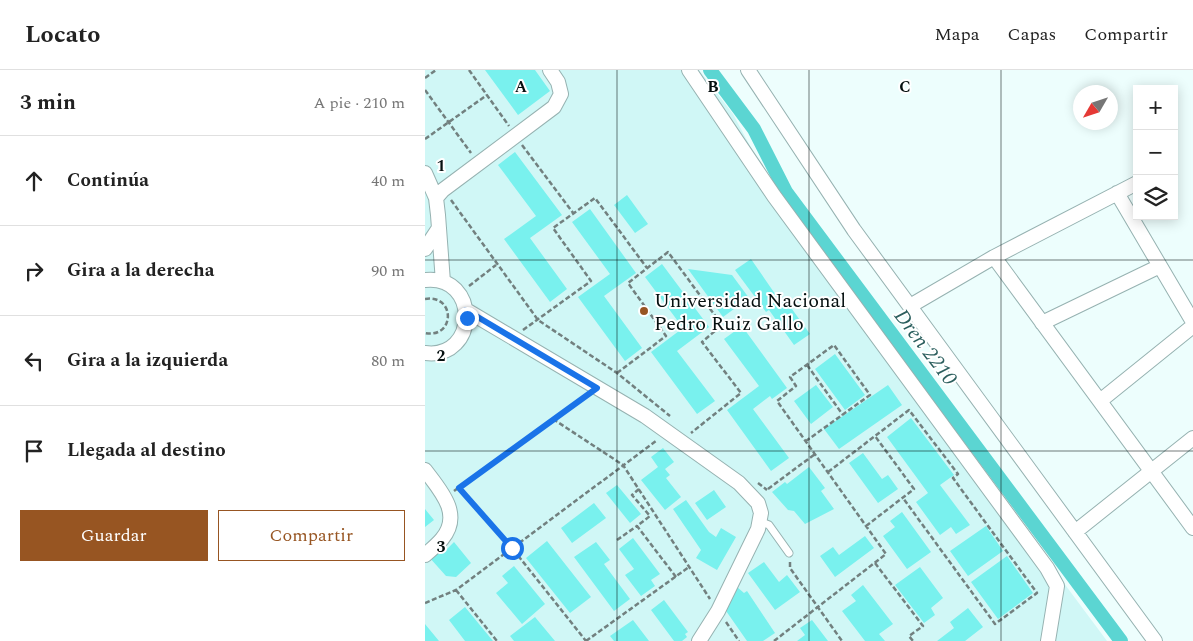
<!DOCTYPE html>
<html lang="es">
<meta charset="utf-8">
<style>
:root{--surface:#fff;--page:#f6f6f6;--text:#222;--muted:#767676;--line:#e0e0e0;--accent:#975522}
body{margin:0;font-family:Spectral,serif;background:var(--page);color:var(--text)}
.controls{position:absolute;right:15px;top:15px;display:grid;overflow:hidden;border-radius:0px;box-shadow:0 2px 12px #0003}
.controls button{width:45px;height:45px;display:grid;place-items:center;padding:0;border:0;border-bottom:1px solid var(--line);background:var(--surface);color:var(--text);font:25px sans-serif}
.compass{position:absolute;left:648px;top:15px;width:45px;height:45px;border-radius:50%;background:var(--surface);box-shadow:0 2px 12px #0003;rotate:231deg}
.stop{position:absolute;width:15px;height:15px;margin:-11px;border:4px solid #1a73e8;border-radius:50%;background:#fff}
.stop.end{background:#1a73e8;border-color:#fff;box-shadow:0 1px 5px #0008}
.list{margin:0;padding:0;list-style:none}
h2{display:flex;justify-content:space-between;align-items:center;height:65px;margin:0;padding:0 20px;font-size:21px}
h2 small{font-size:16px;font-weight:400;color:var(--muted)}
.list li{display:grid;grid-template-columns:32px 1fr auto;gap:15px;align-items:center;box-sizing:border-box;height:90px;padding:0 20px;border-top:1px solid var(--line)}
.list b{display:block;font-size:19px;white-space:nowrap}
.list em{font-size:16px;font-style:normal;color:var(--muted)}
.actions{display:flex;gap:10px;padding:15px 20px}
.actions a{flex:1;padding:11px 0;border:1px solid var(--accent);border-radius:0px;text-align:center;font-size:18px;color:var(--accent)}
.actions .main{background:var(--accent);color:#fff}
.icon{flex:none;width:28px;height:28px;fill:none;stroke:currentColor;stroke-width:2;stroke-linecap:round;stroke-linejoin:round}
.map{position:relative;flex:none;width:768px;height:571px;overflow:hidden}
header{display:flex;align-items:center;gap:30px;box-sizing:border-box;height:70px;padding:0 25px;background:var(--surface);border-bottom:1px solid var(--line)}
header strong{font-size:24px}
nav{display:flex;gap:28px;margin-inline-start:auto;font-size:18px}
main{display:flex}
aside{flex:1;background:var(--surface)}
.map>svg:first-child{display:block}
.built{fill:#d0f7f6}
.lines{fill:none;stroke-linecap:round;stroke-linejoin:round}
.canal{stroke:#5bd5d2;stroke-width:14}
.building{fill:#79f1ee}
.lane-casing{stroke:#96b2b1;stroke-width:9}
.street-casing{stroke:#96b2b1;stroke-width:16}
.path{stroke:#72807f;stroke-width:2.5;stroke-dasharray:5 2.5;stroke-linecap:butt}
.lane{stroke:#fff;stroke-width:7}
.street{stroke:#fff;stroke-width:14}
.route{stroke:#1a73e8;stroke-width:6}
.grid{fill:none;stroke:#061010;stroke-width:1;stroke-opacity:0.55}
.poi-dot{fill:#975522;stroke:#fff;stroke-width:2}
.labels{text-anchor:middle;stroke-width:4;stroke-linejoin:round;paint-order:stroke}
.poi-label{font-size:20px;fill:#061010;stroke:#fff;text-anchor:start}
.water-label{font-size:21px;font-style:italic;fill:#2b5f5e;stroke:#fff}
.grid-label{font-size:16px;text-anchor:middle;font-weight:bold;fill:#061010;stroke:#fff;stroke-width:4;stroke-linejoin:round;paint-order:stroke}
</style>
<header>
<strong>Locato</strong>
<nav><a>Mapa</a><a>Capas</a><a>Compartir</a></nav>
</header>
<main>
<aside>
<h2>3 min<small>A pie · 210 m</small></h2>
<ul class="list">
<li><svg class="icon" aria-label="ahead" viewBox="0 0 24 24"><path d="M12 20V5M6 11l6-6 6 6"/></svg><div><b>Continúa</b></div><em>40 m</em></li>
<li><svg class="icon" aria-label="right" viewBox="0 0 24 24"><path d="M7 20v-9h11M14 6l5 5-5 5"/></svg><div><b>Gira a la derecha</b></div><em>90 m</em></li>
<li><svg class="icon" aria-label="left" viewBox="0 0 24 24"><path d="M17 20v-9H6M10 6l-5 5 5 5"/></svg><div><b>Gira a la izquierda</b></div><em>80 m</em></li>
<li><svg class="icon" aria-label="arrive" viewBox="0 0 24 24"><path d="M6 21V4h12l-3 4 3 4H6"/></svg><div><b>Llegada al destino</b></div></li>
</ul>
<div class="actions"><a class="main">Guardar</a><a>Compartir</a></div>
</aside>
<div class="map">
<svg width="768" height="571" viewBox="0 0 768 571">
<rect width="100%" height="100%" fill="#edfefd"/>
<path class="built" d="M0,0H274L308,44L354,130L682,571H0Z"/>
<g class="lines">
<path class="canal" d="M285,0L329,59L361,122L696,571"/>
</g>
<path class="building" d="M60,0H110L125,21L93,45Z
M90,82L137,145L105,168L142,219L125,232L79,169L111,146L73,95Z
M202,125L223,154L210,163L189,135Z
M165,139L211,203L179,226L217,278L200,291L153,227L185,204L147,152Z
M326,189L355,231L359,228L385,264L369,275L344,240L341,242L310,200Z
M237,194L284,257L252,281L290,331L272,344L226,282L258,258L220,207Z
M263,199L307,205L324,228L298,247Z
M317,256L362,318L347,329L345,326L328,339L364,388L346,401L302,340L334,316L299,269Z
M410,284L440,325L420,340L390,299Z
M391,315L408,337L386,354L369,331Z
M463,315L477,335L414,379L399,359Z
M486,348L529,405L515,415L545,455L531,464L526,457L515,465L491,432L503,423L462,367Z
M238,378L249,392L240,399L245,405L241,408L256,427L240,440L216,410L233,397L226,387Z
M438,383L457,409L463,405L473,419L453,433L424,393Z
M384,397L400,418L396,421L409,439L380,454L369,441L363,440L347,422L360,412L362,414Z
M192,415L216,444L205,453L181,423Z
M289,420L301,437L282,450L270,433Z
M261,430L284,462L291,467L296,458L311,467L292,500L271,488L276,480L248,439Z
M169,433L181,448L147,473L136,458Z
M0,439L9,450L0,457Z
M477,442L506,482L482,499L458,466L470,457L465,451Z
M561,456L578,481L543,506L525,481Z
M440,466L449,478L410,507L395,486L408,477L414,485Z
M208,468L235,504L226,510L230,516L216,526L200,505L209,499L194,479Z
M122,471L166,527L145,543L101,488Z
M29,472L46,493L31,507L21,506L4,487L13,481H20Z
M171,472L185,490L179,494L205,529L189,541L149,487Z
M582,486L608,523L573,549L546,512Z
M339,492L354,512L362,505L375,522L350,540L323,503Z
M89,496L120,534L97,554L71,523L83,513L77,506Z
M495,497L518,528L506,538L510,545L499,553L470,515Z
M438,515L468,554L454,564L460,571H440L417,541L431,531L426,525Z
M312,517L319,523L322,521L350,563L338,571H322L299,538Z
M239,530L263,562L260,564L262,567L257,571H249L226,540Z
M40,537L68,571H40L24,550Z
M543,538L558,557L540,571H512L529,558L525,552Z
M110,547L130,571H89L85,566Z
M208,550L224,571H189L185,566Z
M387,550L403,571H372L380,565L375,558Z
M0,554L14,571H0Z"/>
<g class="lines">
<g class="lane-casing">
<path id="lane" d="M334,451L344,455L364,483"/>
</g>
<g class="street-casing">
<path id="street" d="M264,0L349,126L622,498L632,516L623,571
M323,0L429,160L730,571
M0,103L11,128
M692,123L768,252
M0,179L14,158
M569,187L768,458
M0,210C55,204 54,290 0,283
M18,212L13,145L11,128L18,120L129,37L136,24L133,12L125,0
M485,236L569,187L712,113
M41,240L220,346L314,413L333,433L336,443L333,459L293,541L274,571
M617,253L735,196
M675,331L768,256
M0,400C15,420 38,444 17,469C12,475 6,480 0,485
M650,462L768,368"/>
</g>
<path class="path" d="M44,0L84,56
M0,8L11,0
M0,20L46,83
M0,69L62,25
M97,75L149,144
M26,130L113,250L192,303L245,346
M44,216L71,195
M0,229C31,224 30,269 0,263
M98,260L166,211L128,158L170,128L222,198
M382,295L418,345
M192,303L241,266L203,213L243,182L297,255L277,272L316,323L266,363
M128,349L198,395L285,529
M403,402L484,340L533,404L528,408L612,523L570,554L478,428
M333,413L342,420
M34,418L87,478L161,571
M214,419L207,425L225,446L212,456L251,507
M343,419L390,384
M29,421L161,326
M441,456L489,419L450,366
M192,470L212,456
M365,492V498L417,571
M450,493L498,556L484,566L488,571
M31,520L72,571
M0,533L31,520L231,371
M301,552L314,571
M161,571L264,497
M349,571L461,484L352,331L371,316L365,307L409,275L445,325L381,371"/>
<use href="#lane" class="lane"/>
<use href="#street" class="street"/>
</g>
<g class="lines">
<path class="route" d="M42,248L41,240L172,318L34,418L87,478"/>
</g>
<path class="grid" d="M192,0V571M384,0V571M576,0V571M0,190H768M0,381H768"/>
<circle class="poi-dot" cx="219" cy="241" r="5"/>
<g class="labels">
<g class="poi-label">
<text x="229" y="237">Universidad Nacional<tspan x="229" dy="23">Pedro Ruiz Gallo</tspan></text>
</g>
<g class="water-label">
<text transform="translate(501 277) rotate(53)" y="7">Dren 2210</text>
</g>
</g>
<g class="grid-label">
<text x="96" y="22">A</text>
<text x="288" y="22">B</text>
<text x="480" y="22">C</text>
<text x="16" y="101">1</text>
<text x="16" y="291">2</text>
<text x="16" y="482">3</text>
</g>
</svg>
<div class="controls">
<button>+</button>
<button>−</button>
<button><svg class="icon" aria-label="layers" viewBox="0 0 24 24"><path d="M12 4l9 5-9 5-9-5zM3 14l9 5 9-5"/></svg></button>
</div>
<svg class="compass" viewBox="-18 -18 36 36"><path d="M0-13l5 13h-10z" fill="#e53935"/><path d="M0 13l5-13h-10z" fill="#767676"/></svg>
<div class="stop" style="left:87px;top:478px"></div>
<div class="stop end" style="left:42px;top:248px"></div>
</div>
</main>
